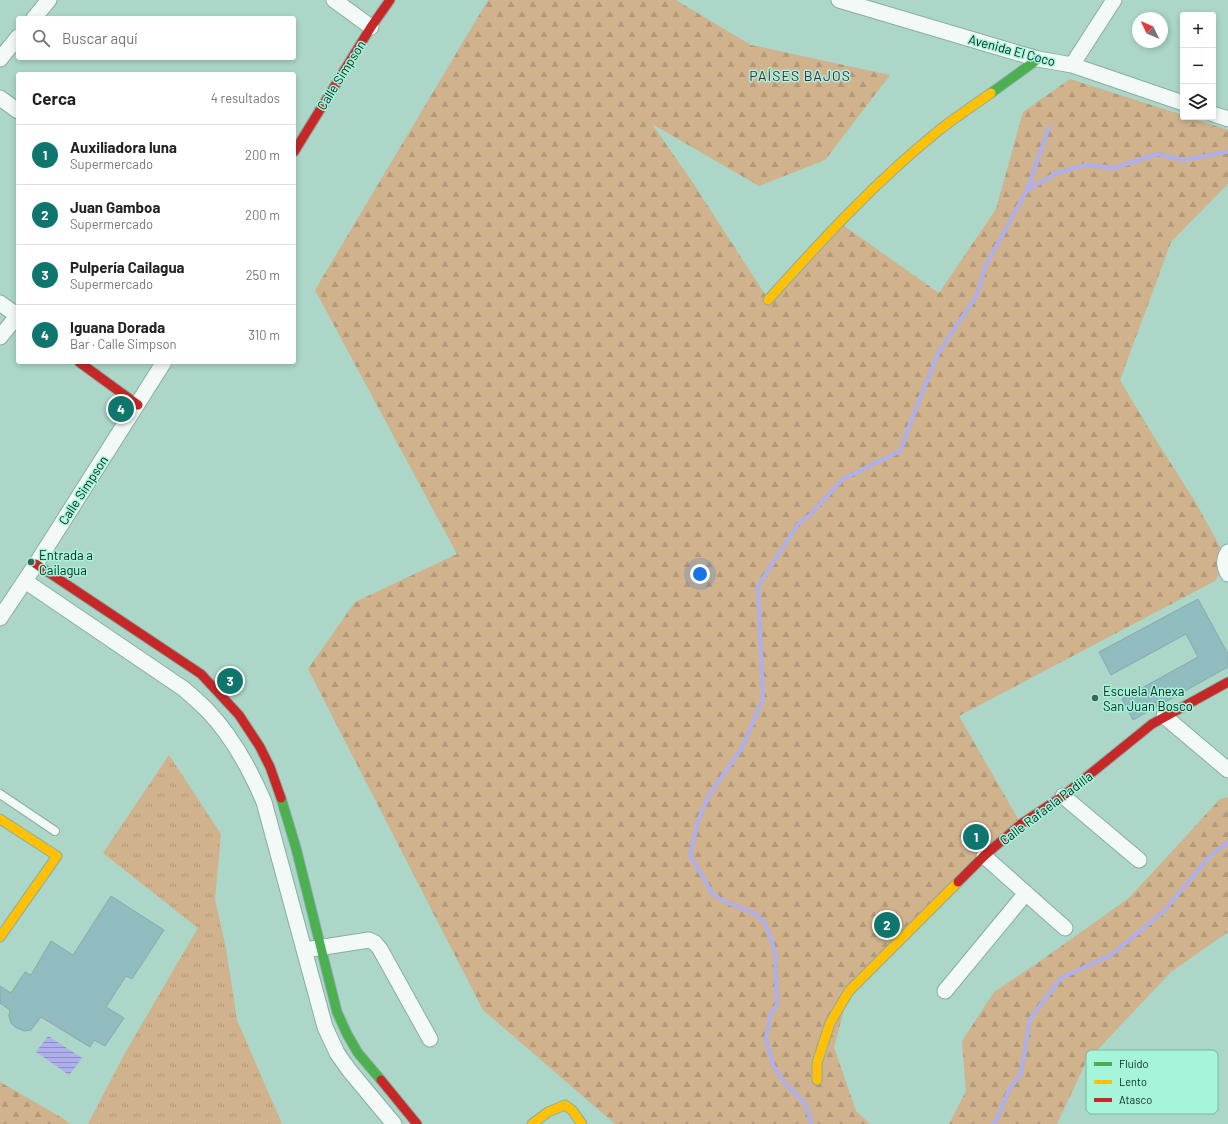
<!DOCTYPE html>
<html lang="es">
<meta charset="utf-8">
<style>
:root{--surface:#fff;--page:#f6f6f6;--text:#222;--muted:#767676;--line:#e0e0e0;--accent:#0f766e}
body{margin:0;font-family:Barlow,sans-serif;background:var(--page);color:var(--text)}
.controls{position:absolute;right:12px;top:12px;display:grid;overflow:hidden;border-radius:4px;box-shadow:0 2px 6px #0003}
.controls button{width:36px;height:36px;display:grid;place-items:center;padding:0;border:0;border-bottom:1px solid var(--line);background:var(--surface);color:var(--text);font:20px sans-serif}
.compass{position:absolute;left:1132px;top:12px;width:36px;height:36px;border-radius:50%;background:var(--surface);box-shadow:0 2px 6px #0003;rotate:314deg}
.you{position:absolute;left:700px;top:574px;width:14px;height:14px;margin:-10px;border:3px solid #fff;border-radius:50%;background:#1a73e8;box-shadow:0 0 0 6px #1a73e833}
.badge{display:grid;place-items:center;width:26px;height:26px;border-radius:50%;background:var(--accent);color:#fff;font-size:13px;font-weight:700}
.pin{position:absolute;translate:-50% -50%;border:2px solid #fff;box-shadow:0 1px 4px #0006}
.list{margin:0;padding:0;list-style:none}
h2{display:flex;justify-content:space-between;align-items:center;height:52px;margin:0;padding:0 16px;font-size:17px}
h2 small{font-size:13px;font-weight:400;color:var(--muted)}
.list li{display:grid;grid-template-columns:26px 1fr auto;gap:12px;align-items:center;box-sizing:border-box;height:60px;padding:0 16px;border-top:1px solid var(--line)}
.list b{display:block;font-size:15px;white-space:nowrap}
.list p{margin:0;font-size:13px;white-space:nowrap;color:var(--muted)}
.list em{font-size:13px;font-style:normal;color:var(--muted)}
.icon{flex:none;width:22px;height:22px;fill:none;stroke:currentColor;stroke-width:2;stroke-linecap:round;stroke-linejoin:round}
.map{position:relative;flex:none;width:1228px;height:1124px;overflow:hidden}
.search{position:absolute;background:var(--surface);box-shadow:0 2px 6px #0003;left:16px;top:16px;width:280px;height:44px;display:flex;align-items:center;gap:10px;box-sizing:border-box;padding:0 14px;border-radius:4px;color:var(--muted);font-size:15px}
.panel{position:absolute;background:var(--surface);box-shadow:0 2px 6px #0003;left:16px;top:72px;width:280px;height:292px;border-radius:4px}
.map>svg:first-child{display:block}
.grass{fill:url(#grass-tufts)}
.forest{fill:url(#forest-firs)}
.water{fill:url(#water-rules)}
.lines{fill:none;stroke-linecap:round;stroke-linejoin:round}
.stream{stroke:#aeafec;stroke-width:4}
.building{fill:#90bbbf;stroke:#89aaaa}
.lane-casing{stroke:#8aada2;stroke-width:10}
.street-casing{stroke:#8aada2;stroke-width:17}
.fast-casing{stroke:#8aada2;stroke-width:11}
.slow-casing{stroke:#8aada2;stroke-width:11}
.jam-casing{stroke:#8aada2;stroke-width:11}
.lane{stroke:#f2f9f7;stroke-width:8}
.street{stroke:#f2f9f7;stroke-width:15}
.fast{stroke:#4caf50;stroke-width:9}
.slow{stroke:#ffc107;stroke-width:9}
.jam{stroke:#c62828;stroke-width:9}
.poi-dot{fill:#3e645a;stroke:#a6f5db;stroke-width:1.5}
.labels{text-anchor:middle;stroke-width:3;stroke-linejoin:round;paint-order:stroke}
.street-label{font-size:13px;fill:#04271e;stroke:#a6f5db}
.poi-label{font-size:13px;fill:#04271e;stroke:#a6f5db;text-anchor:start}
.neighbourhood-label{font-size:14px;letter-spacing:1px;fill:#581939;stroke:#a6f5db}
.key{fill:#a6f5db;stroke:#75b7a2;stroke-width:1}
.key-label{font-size:11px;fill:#04271e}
</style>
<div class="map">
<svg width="1228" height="1124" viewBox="0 0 1228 1124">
<defs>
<pattern id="grass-tufts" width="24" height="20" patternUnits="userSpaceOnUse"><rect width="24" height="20" fill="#d0b28d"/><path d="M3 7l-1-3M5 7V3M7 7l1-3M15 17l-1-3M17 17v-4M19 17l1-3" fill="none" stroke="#b19979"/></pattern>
<pattern id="forest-firs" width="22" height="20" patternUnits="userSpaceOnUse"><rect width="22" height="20" fill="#d0b28d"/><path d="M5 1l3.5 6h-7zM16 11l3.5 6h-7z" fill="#b19979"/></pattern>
<pattern id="water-rules" width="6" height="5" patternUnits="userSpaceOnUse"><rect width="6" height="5" fill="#aeafec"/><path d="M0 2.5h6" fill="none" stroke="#8b8ebf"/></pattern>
</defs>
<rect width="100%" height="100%" fill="#abd6c8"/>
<path class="grass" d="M169,755L221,834L215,899L226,949L237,1020L282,1124H88L125,1053L198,928L103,853Z"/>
<path class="forest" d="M488,0H676L751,45L890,75L825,160L759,186L652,124L691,180L768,299L840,223L939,293L996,209L1023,112L1070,79L1183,115V117H1188L1228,130V184L1171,242L1120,380L1149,429L1196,503L1225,556L1224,566L1215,581L959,716L1021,824L849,991L834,1047L856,1111L870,1124H615L483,1010L308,669L355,602L457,554L315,290Z
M1228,797V932L1171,972L1086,1062L1057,1124H949L966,1091L962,1041L994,992L1036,964L1129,898L1220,799Z
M0,1082L64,1119L70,1124H0Z"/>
<path class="water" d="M48,1036L82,1058L69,1075L36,1052Z"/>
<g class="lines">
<path class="stream" d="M1027,190L1057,173L1085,165L1114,168L1157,154L1184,160L1226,152
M811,1124L810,1117L804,1102L785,1083L773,1065L766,1039L770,1016L777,1004L775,952L770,936L764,922L754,913L723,901L712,893L690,855L698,821L709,795L742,748L763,699L758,586L798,524L810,515L843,479L900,451L916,408L939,352L977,295L985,267L1027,190L1049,127
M993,1124L996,1121L1009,1090L1021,1073L1030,1019L1061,978L1111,955L1162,913L1211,855L1228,842"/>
</g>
<path class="building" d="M1198,599L1228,654V667L1133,720L1122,699L1198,657L1186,634L1111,675L1099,652Z
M111,896L164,930L132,979L126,976L106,1007L124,1018L105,1046L94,1040L90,1047L41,1017L31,1030L24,1031L15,1027L11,1023L9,1016L10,1010L0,1003V986L11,993L25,972L31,975L51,941L73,955Z"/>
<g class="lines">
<g class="lane-casing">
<path id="lane" d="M0,794L55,831"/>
</g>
<g class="street-casing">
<path id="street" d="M334,0L371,27
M839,0L1038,59L1072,65L1183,103
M34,18L49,0
M0,59L18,37
M1072,65L1114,0
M0,98L18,111
M1213,114L1228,119
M0,303L18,316
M0,337L18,315
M1228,552C1223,560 1224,566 1228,574
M25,581L184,689C192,696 200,703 207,710C232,736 250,769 264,802L325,1027L337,1053L349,1070L394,1124
M0,618L36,564L164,362
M1164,716L1228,770
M1063,796L1139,860
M984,856L1065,928
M311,949L369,940L375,943L380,949L430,1039
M945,991L1026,893"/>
</g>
<g class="fast-casing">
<path id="fast" d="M991,93L1038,59
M281,798L296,848L337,1012L347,1034L358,1053L381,1080"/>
</g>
<g class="slow-casing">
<path id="slow" d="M768,300C821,241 875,182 937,132C954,118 973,106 991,93
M0,819L57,856L0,937
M817,1080V1063L830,1023L849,991L958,882
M532,1124L548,1112L565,1105L572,1110L582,1124"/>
</g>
<g class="jam-casing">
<path id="jam" d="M294,152L371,27L390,0
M79,362L138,405
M36,564L201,674L239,715L260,747L270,767L281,798
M958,882L984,856L1021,824L1063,796L1152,724L1228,682
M381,1080L417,1124"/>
</g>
<use href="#lane" class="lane"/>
<use href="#street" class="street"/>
<use href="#fast" class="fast"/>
<use href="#slow" class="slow"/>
<use href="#jam" class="jam"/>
</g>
<g class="poi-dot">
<circle cx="31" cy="562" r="4"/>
<circle cx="1095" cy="698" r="4"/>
</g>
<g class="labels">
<g class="street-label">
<text transform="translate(1012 50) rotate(15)" y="5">Avenida El Coco</text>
<text transform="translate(341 75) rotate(-58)" y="5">Calle Simpson</text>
<text transform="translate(83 490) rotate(-57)" y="5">Calle Simpson</text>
<text transform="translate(1046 808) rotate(-37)" y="5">Calle Rafaela Padilla</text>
</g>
<g class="poi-label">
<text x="39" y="560">Entrada a<tspan x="39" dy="15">Cailagua</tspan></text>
<text x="1103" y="696">Escuela Anexa<tspan x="1103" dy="15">San Juan Bosco</tspan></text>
</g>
<g class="neighbourhood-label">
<text x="800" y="81">PAÍSES BAJOS</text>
</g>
</g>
<rect x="1086" y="1050" width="132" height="64" rx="6" class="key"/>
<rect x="1094" y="1062" width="18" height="4" fill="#4caf50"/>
<rect x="1094" y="1080" width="18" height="4" fill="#ffc107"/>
<rect x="1094" y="1098" width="18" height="4" fill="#c62828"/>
<g class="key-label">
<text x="1119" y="1068">Fluido</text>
<text x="1119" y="1086">Lento</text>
<text x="1119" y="1104">Atasco</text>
</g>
</svg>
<div class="controls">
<button>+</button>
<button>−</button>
<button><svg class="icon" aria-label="layers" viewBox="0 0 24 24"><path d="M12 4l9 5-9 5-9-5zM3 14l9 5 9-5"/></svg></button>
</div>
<svg class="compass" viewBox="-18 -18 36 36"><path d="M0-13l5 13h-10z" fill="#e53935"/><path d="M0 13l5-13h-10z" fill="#767676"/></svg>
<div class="you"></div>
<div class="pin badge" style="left:976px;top:837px">1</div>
<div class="pin badge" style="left:887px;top:925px">2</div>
<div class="pin badge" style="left:230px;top:681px">3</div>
<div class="pin badge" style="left:121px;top:409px">4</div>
<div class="search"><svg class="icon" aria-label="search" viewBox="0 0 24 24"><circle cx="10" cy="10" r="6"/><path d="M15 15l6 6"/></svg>Buscar aquí</div>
<section class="panel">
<h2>Cerca<small>4 resultados</small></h2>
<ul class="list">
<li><span class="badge">1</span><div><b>Auxiliadora luna</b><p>Supermercado</p></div><em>200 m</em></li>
<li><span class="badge">2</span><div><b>Juan Gamboa</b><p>Supermercado</p></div><em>200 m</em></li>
<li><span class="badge">3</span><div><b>Pulpería Cailagua</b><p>Supermercado</p></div><em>250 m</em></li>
<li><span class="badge">4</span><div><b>Iguana Dorada</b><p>Bar · Calle Simpson</p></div><em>310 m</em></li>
</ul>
</section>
</div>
